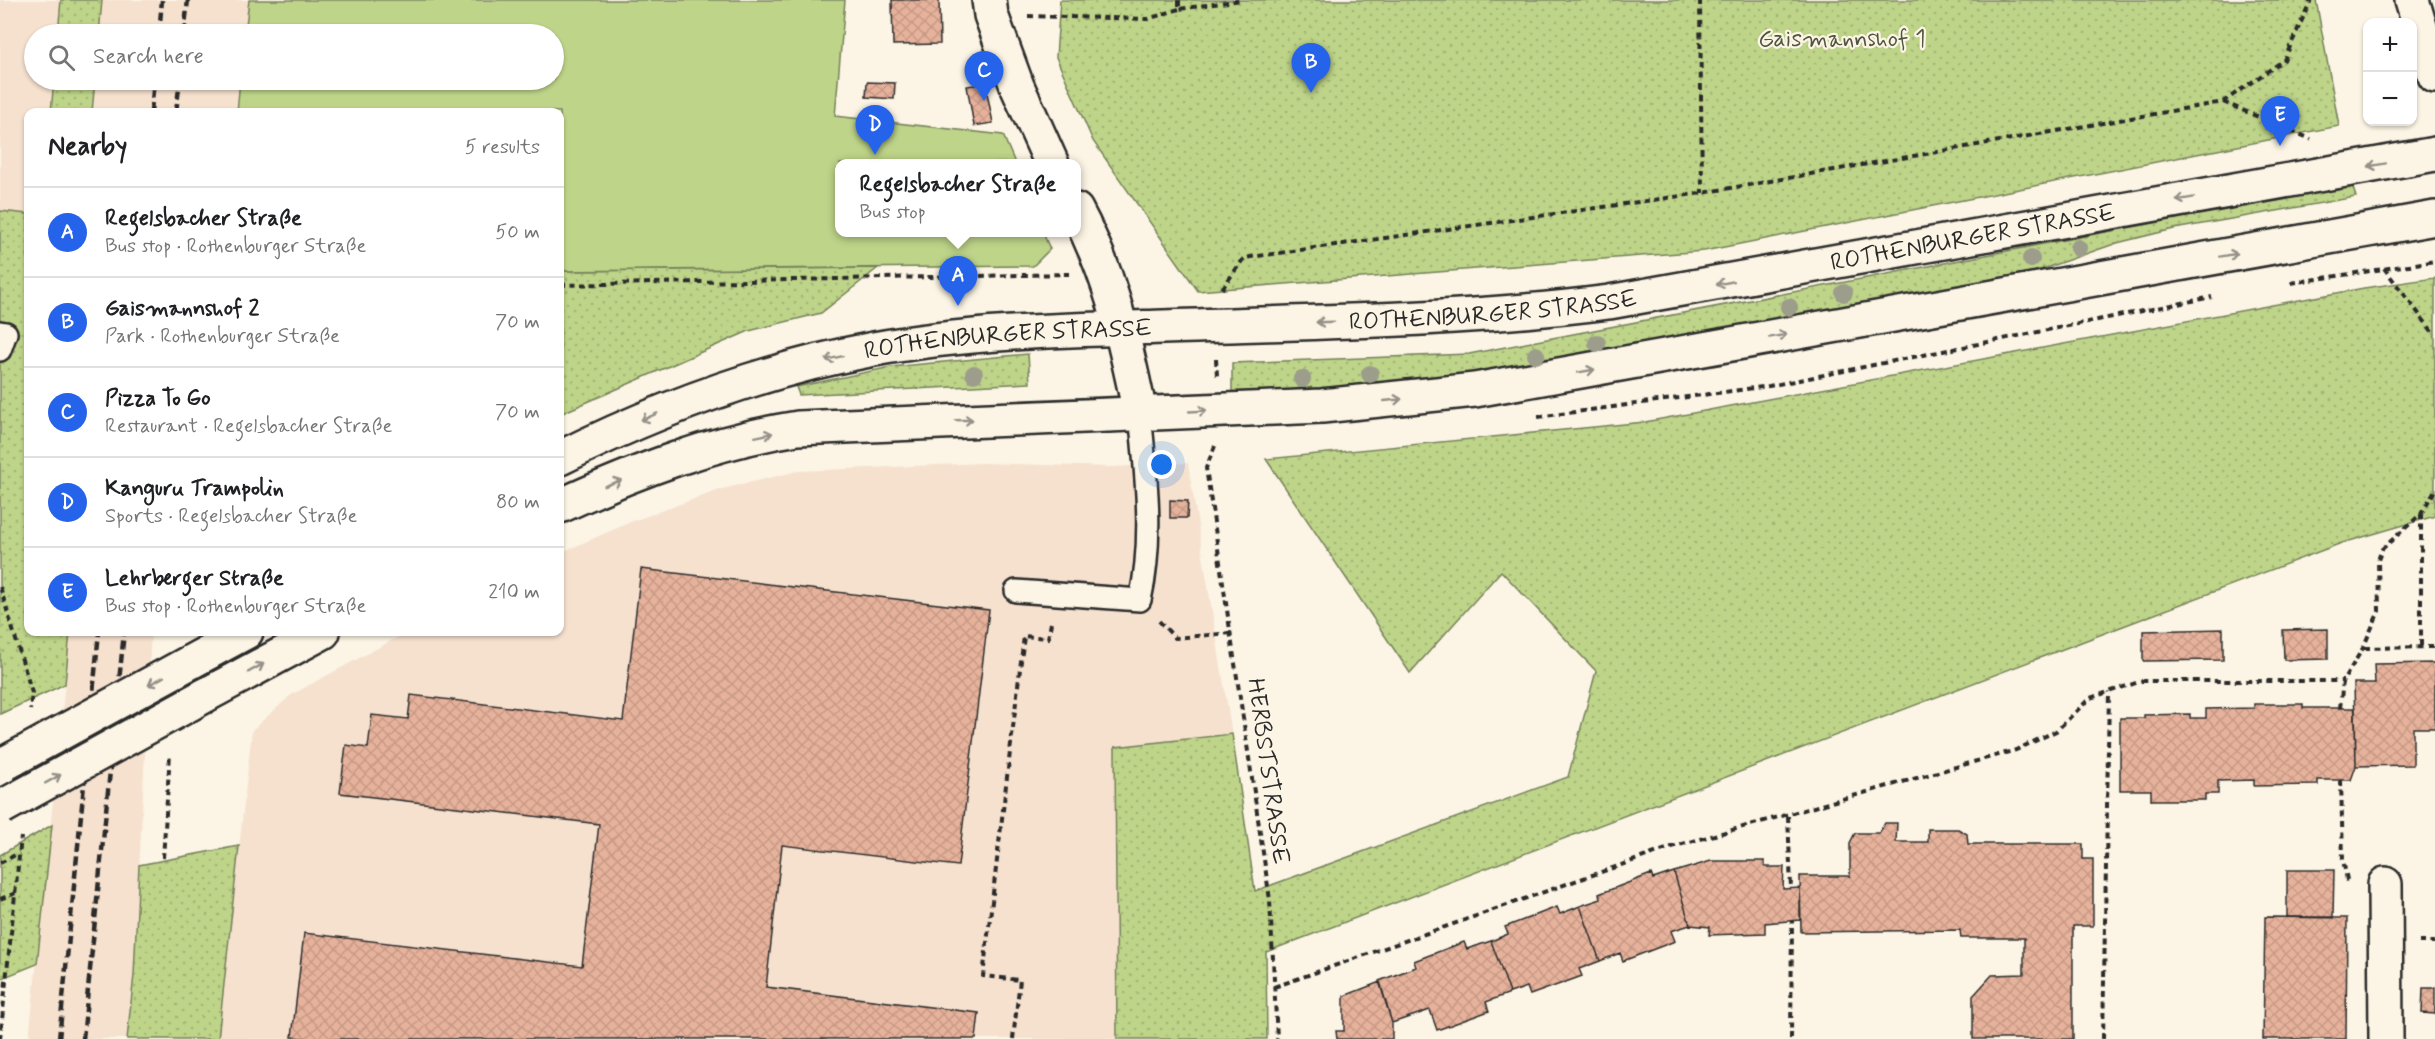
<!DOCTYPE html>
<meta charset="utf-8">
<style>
:root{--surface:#fff;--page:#f2f2f2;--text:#202124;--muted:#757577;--line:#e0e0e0;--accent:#2563eb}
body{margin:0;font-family:Mynerve,sans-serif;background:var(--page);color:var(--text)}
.controls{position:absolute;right:18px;top:18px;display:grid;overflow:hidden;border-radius:12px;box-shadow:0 2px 4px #0004}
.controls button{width:54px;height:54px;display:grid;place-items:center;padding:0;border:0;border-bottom:2px solid var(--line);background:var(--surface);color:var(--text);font:30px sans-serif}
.you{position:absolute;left:1162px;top:465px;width:21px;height:21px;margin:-15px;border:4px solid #fff;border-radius:50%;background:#1a73e8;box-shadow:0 0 0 9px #1a73e833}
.badge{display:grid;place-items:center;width:39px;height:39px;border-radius:50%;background:var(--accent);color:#fff;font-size:20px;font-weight:700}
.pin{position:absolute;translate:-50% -50px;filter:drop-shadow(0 2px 3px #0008)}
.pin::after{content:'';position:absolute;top:32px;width:21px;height:18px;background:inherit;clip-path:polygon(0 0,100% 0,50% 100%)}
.popup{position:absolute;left:835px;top:159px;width:246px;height:78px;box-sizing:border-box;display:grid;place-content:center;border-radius:12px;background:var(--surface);filter:drop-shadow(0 2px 4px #0005);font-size:20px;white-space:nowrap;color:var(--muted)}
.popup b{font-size:22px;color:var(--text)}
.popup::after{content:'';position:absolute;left:50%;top:100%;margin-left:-12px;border:12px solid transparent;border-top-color:var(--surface)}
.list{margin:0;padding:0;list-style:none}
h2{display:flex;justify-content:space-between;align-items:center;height:78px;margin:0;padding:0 24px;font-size:26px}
h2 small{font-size:20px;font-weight:400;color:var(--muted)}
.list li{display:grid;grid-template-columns:39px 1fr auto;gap:18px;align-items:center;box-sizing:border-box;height:90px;padding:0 24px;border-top:2px solid var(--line)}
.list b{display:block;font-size:22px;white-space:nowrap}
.list p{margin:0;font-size:20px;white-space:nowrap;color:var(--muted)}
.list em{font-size:20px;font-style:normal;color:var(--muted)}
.icon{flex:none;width:33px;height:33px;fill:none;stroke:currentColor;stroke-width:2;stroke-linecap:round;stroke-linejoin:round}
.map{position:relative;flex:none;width:2435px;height:1039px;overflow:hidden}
.search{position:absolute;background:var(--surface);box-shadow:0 2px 4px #0004;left:24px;top:24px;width:540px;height:66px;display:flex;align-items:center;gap:15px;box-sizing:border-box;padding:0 21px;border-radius:33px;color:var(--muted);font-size:22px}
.panel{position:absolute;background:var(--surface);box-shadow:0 2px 4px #0004;left:24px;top:108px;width:540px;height:528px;border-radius:12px}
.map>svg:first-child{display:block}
.built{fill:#f6e1cf}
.green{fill:url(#green-dots);stroke:#74805a;stroke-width:1.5}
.pitch{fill:#bed489;stroke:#74805a;stroke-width:1.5}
.building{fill:url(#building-cross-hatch);stroke:#2b2b2b;stroke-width:1.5}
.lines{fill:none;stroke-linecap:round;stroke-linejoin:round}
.lane-casing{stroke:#2b2b2b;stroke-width:26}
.street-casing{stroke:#2b2b2b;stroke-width:38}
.secondary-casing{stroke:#2b2b2b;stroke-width:38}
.path{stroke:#2b2b2b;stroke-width:4;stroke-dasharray:6 4.5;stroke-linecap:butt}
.lane{stroke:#fcf5e5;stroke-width:21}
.street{stroke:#fcf5e5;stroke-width:33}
.secondary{stroke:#fcf5e5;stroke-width:33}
.rail{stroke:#2b2b2b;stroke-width:4.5;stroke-dasharray:9 4.5;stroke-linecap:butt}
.secondary-bridge-casing{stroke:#2b2b2b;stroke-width:38;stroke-linecap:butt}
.secondary-bridge{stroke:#fcf5e5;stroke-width:33}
.tree{fill:#9d9d8b}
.oneway{stroke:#949088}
.labels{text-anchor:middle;stroke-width:4.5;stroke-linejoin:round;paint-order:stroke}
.park-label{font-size:24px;fill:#505542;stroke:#fcf5e5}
.street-label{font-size:24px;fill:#2b2b2b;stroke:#fcf5e5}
</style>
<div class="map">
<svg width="2435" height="1039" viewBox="0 0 2435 1039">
<defs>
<pattern id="green-dots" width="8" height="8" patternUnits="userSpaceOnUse" patternTransform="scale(1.5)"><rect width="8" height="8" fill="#bed489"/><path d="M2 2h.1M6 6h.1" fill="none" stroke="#a3b676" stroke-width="1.8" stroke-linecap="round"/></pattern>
<pattern id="building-cross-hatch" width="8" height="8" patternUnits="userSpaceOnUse" patternTransform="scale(1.5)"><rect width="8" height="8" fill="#e7b29b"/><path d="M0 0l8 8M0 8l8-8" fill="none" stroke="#c69986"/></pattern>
</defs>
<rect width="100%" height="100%" fill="#fcf5e5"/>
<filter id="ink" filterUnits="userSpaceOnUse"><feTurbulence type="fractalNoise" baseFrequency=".0167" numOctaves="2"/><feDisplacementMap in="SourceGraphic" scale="12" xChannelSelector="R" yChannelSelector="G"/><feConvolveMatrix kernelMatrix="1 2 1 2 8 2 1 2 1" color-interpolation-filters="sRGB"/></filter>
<g filter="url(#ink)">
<path class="built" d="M0,0H61L58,34H34V80H54L51,112H28V214L0,211Z
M102,0H249L245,34H99Z
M95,80H240L237,112H92Z
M982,463L1111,467L1188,463L1232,734L1115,747L1117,1039H218L252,730L291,695L407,632H560V553L633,521L722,489L798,471Z
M70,632H151L134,975L127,1039H29Z"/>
<path class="green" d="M61,0H102L99,34H58Z
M1060,0H2316L2339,126L1704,251L1198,291L1093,141L1056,57Z
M54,80H95L92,112H51Z
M2352,185L2356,197L2174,229L2117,243L2037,271L1492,371L1384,384L1232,393V363L1469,354Z
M0,211L28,214V632H70L65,684L0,714Z
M878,268L821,313L749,331L560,414V271Z
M2435,278V516L2339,544L1266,952L1267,1039H1117L1115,747L1232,734L1255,891L1568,777L1596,671L1501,571L1410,673L1266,459L1645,422L2364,288Z
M1028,354L1030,383L799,395L796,387L891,367Z
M52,825L37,964L0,979V855Z
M239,846L218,1039H127L134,975L139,865Z"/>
<path class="pitch" d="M249,0H845L835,116L1003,135L1015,163L840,164V232L1043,233L1050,249L1033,266L560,271V112H237L240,80H554V34H245Z"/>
<path class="building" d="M892,0H939L940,44L893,45Z
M867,82L895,83L894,99L866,97Z
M985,83L993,123L974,126L967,86Z
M1170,500L1188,501L1187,518H1170Z
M641,569L989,610L958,866L782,845L766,987L979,1013L976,1039H311L292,1037L304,933L582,966L599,824L340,793L346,745L368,748L372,715L408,719L411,695L623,721Z
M2223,629V660L2143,661V631Z
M2328,629V659L2284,660L2283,630Z
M2435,663V728H2413V765L2356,766L2354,683H2375L2374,664Z
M2254,704H2303V708H2355L2356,766L2351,780H2318V785L2254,786V780L2218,781V794H2205V800H2151V790H2120V718H2144V715L2190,714V718H2206V709L2254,708Z
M1885,823H1897L1896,842H1928V829H1958L1967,834L1968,844H2083V859H2093V926H2073V1039H1973V996L1992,975L2024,974V938H1961L1960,930L1801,932L1800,876H1850V843L1855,833H1879Z
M1711,861H1765V867H1784L1783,889L1800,888V920L1765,923V933L1709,935L1710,927L1690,925L1674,872Z
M2287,870H2334L2333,917H2287Z
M1674,872L1690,925L1671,931L1675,941L1623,961L1620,953L1600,961L1580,906L1601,899L1599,894L1651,874L1653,879Z
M1580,906L1600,961L1579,969L1582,976L1530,995L1527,987L1510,993L1491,941L1508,934L1505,927L1557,907L1560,914Z
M2265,917L2347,918L2346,1039H2263Z
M1491,941L1510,993L1486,1002L1489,1011L1437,1030L1430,1010L1392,1023L1379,981L1416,967L1414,961L1464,942L1467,949Z
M1380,982L1392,1023V1039H1337L1336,1031H1344V996Z
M2423,988H2435V1014L2422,1013Z"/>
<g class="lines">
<g class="lane-casing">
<path id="lane" d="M0,332L6,333L0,350
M1016,591L1140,600C1154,539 1146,475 1140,413"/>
</g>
<g class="street-casing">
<path id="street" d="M989,0L991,15L1017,86L1052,164
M1076,210C1113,279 1124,339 1140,413
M2385,884L2386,1039"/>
</g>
<g class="secondary-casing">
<g id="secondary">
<path d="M2412,0L2435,76"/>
<path id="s1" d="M560,458C660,408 763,370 874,349C969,332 1066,330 1163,327C1312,322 1461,321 1609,302L2435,154"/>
<path d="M560,506C636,471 715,441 798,428L1322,406L1475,390L2435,218"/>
<path d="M207,653L246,632"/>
<path d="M204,696L323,632"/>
</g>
</g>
<path class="path" d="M1179,0V9L1242,0
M1700,0L1702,193
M1028,16L1148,19L1179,9
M2223,102L2311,139
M2384,268L2435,335
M2291,283L2435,261
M560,285L1069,274
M1222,289L1244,258L1702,193L2223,102L2284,60L2311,0
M1216,359L1217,376
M1538,417L1769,386L2212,297
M1215,446L1206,468L1270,900L1277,1039
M2421,514V647
M0,587L32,693L30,710
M1159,621L1175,638L1231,633
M2364,648L2435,647
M2340,708L2343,681L2363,648L2379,611L2378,560L2382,549L2421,514L2435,490
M2341,780L2343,860L2347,880H2351
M1788,816L1791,888
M163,858L170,754
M0,863L19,853
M0,899L16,893
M2419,942H2435
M1274,987L1672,847L2016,750L2056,731L2090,698L2142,681H2343
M0,1039L21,837
M1013,1039L1020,980L983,976L1024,636L1048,638L1051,623
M1791,1039L1792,920
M2103,1039L2109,692"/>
<use href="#lane" class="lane"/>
<use href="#street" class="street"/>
<use href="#secondary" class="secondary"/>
<path class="rail" d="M159,34L162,0
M184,34L188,0
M151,112L154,80
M176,112L180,80
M59,1039L99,632
M83,1039L124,632"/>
<g class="secondary-bridge-casing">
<path id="secondary-bridge" d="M6,763L207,653
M2,807L204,696"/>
</g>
<use href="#secondary-bridge" class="secondary-bridge"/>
</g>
<g class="tree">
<circle cx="2078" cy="248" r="9"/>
<circle cx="2031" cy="259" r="9"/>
<circle cx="1844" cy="293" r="9"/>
<circle cx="1789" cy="307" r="9"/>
<circle cx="1597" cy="343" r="9"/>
<circle cx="1536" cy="355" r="9"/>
<circle cx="974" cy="374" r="9"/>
<circle cx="1370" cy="374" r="9"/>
<circle cx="1302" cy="379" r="9"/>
</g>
<defs><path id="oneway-shaft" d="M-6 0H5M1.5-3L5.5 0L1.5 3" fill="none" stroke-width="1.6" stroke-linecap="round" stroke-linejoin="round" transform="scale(1.5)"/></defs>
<g class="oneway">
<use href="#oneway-shaft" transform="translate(2377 165) rotate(170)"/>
<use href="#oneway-shaft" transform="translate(2185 199) rotate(170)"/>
<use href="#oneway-shaft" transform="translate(2229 255) rotate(-10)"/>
<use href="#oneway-shaft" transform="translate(1725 283) rotate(169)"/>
<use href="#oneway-shaft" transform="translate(1325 322) rotate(178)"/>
<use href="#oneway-shaft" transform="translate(1778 336) rotate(-10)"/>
<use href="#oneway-shaft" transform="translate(834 358) rotate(168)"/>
<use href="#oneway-shaft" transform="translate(1586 371) rotate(-10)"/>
<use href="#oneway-shaft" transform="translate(1393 400) rotate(-6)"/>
<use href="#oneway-shaft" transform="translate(1198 411) rotate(-3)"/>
<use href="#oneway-shaft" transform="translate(649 417) rotate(156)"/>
<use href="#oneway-shaft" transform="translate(964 420) rotate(-2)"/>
<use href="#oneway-shaft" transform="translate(764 435) rotate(-12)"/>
<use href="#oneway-shaft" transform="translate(613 483) rotate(-21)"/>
<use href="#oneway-shaft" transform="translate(256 668) rotate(-29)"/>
<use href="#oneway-shaft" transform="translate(156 681) rotate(151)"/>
<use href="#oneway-shaft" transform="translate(53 779) rotate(-29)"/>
</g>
</g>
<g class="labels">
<g class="park-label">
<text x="1842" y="46">Gaismannshof 1</text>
</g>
<g class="street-label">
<text dy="8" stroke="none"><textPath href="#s1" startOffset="1440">ROTHENBURGER STRASSE</textPath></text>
<text dy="8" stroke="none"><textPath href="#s1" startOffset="954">ROTHENBURGER STRASSE</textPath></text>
<text dy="8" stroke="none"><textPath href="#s1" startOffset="468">ROTHENBURGER STRASSE</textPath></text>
<text transform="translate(1269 771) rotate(82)" y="8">HERBSTSTRASSE</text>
</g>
</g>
</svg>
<div class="controls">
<button>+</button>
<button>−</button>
</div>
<div class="you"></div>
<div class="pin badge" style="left:958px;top:306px">A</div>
<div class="popup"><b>Regelsbacher Straße</b>Bus stop</div>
<div class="pin badge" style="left:1311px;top:93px">B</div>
<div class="pin badge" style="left:984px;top:101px">C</div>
<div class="pin badge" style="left:875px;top:155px">D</div>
<div class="pin badge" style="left:2280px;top:146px">E</div>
<div class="search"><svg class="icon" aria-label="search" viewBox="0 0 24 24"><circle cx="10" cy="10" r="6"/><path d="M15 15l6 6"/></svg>Search here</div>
<section class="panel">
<h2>Nearby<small>5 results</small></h2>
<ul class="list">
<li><span class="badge">A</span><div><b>Regelsbacher Straße</b><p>Bus stop · Rothenburger Straße</p></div><em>50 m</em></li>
<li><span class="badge">B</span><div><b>Gaismannshof 2</b><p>Park · Rothenburger Straße</p></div><em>70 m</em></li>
<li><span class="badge">C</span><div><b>Pizza To Go</b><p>Restaurant · Regelsbacher Straße</p></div><em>70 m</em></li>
<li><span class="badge">D</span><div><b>Kanguru Trampolin</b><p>Sports · Regelsbacher Straße</p></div><em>80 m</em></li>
<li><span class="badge">E</span><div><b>Lehrberger Straße</b><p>Bus stop · Rothenburger Straße</p></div><em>210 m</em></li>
</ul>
</section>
</div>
